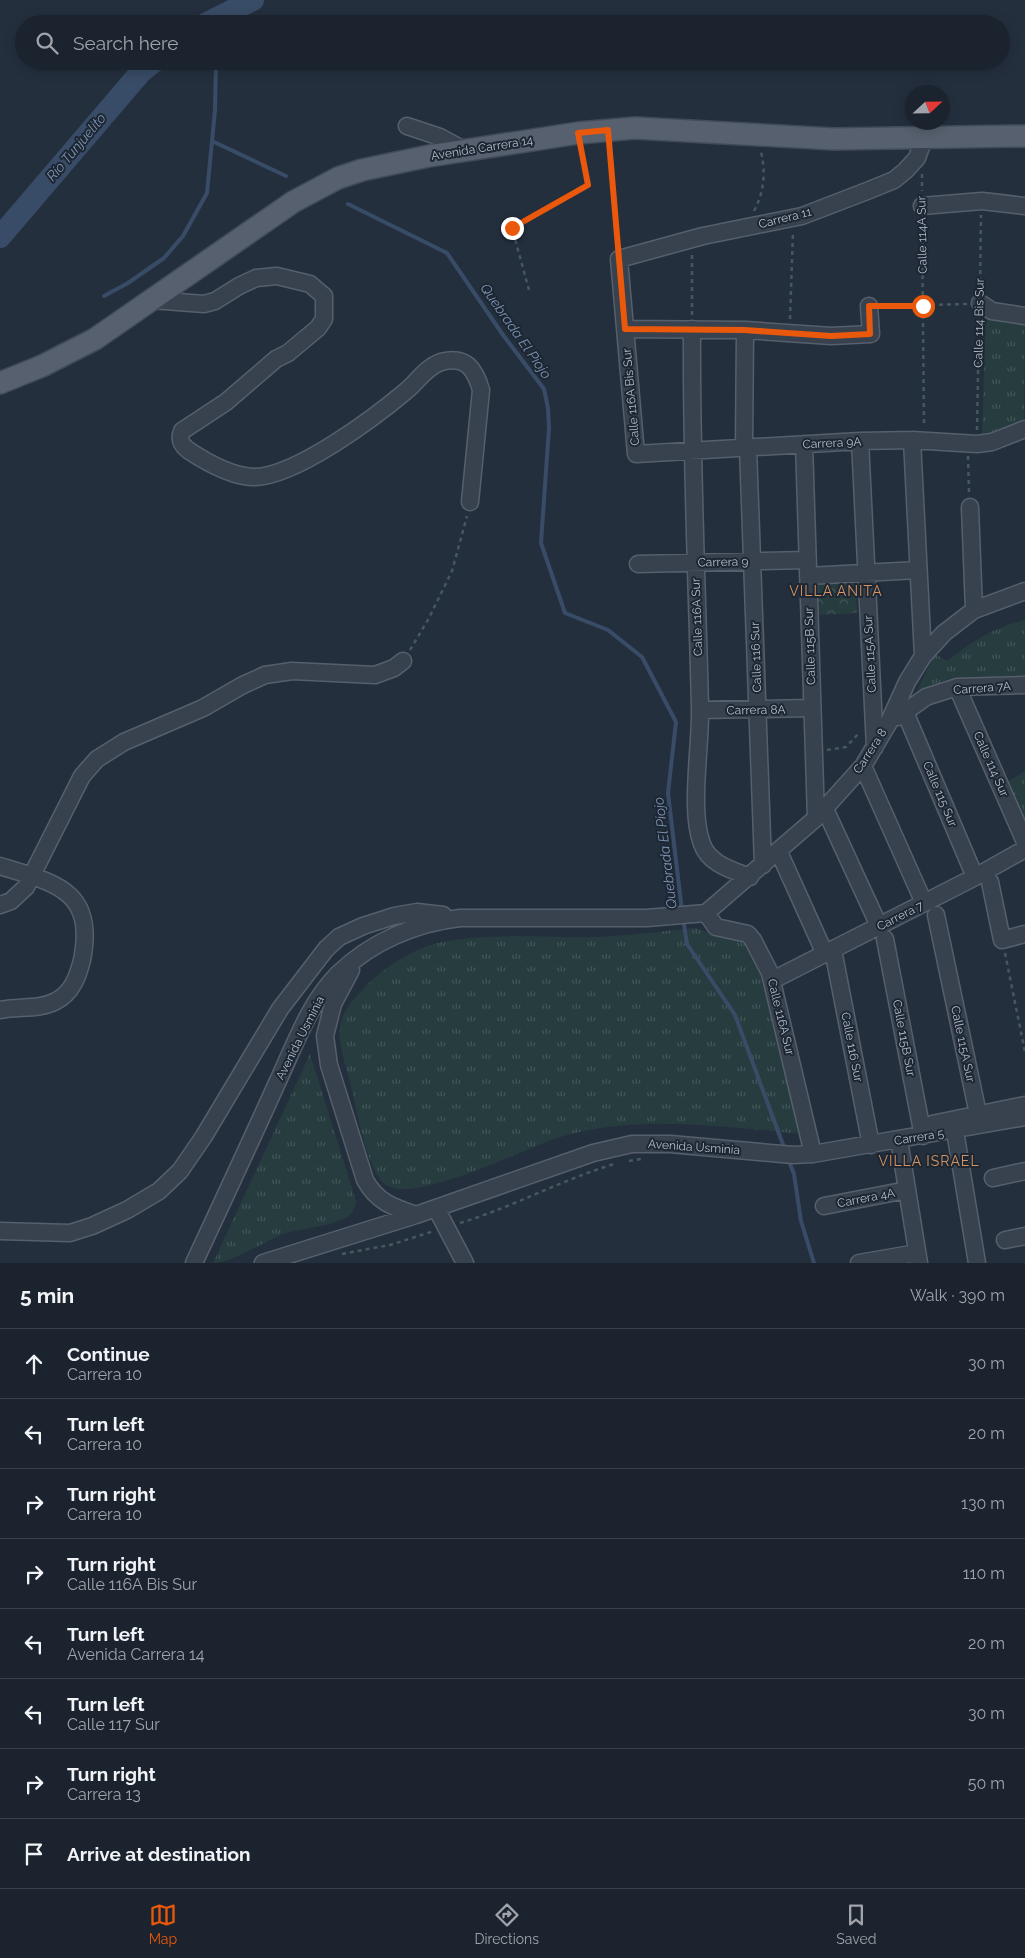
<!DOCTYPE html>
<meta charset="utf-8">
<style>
:root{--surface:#1b232e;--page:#242b36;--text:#f1f3f6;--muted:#a0a4aa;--line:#39404a;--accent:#ea580c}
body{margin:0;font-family:Raleway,sans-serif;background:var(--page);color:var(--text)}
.compass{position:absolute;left:905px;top:85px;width:45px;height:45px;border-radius:50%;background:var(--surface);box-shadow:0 2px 12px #0003;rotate:68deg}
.stop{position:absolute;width:15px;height:15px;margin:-11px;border:4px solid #ea580c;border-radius:50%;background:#fff}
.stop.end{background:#ea580c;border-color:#fff;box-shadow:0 1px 5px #0008}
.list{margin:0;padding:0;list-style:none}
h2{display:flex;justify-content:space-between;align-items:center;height:65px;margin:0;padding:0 20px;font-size:21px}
h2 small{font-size:16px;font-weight:400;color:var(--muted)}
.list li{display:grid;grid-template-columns:32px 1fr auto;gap:15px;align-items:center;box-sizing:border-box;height:70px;padding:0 20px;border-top:1px solid var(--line)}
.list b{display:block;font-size:19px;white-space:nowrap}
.list p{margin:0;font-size:16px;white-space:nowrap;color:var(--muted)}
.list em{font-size:16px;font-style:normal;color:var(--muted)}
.icon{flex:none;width:28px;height:28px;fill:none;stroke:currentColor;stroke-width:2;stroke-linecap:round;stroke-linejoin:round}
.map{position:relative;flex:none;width:1025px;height:1263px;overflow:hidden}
.search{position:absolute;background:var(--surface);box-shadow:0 2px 12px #0003;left:15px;right:15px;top:15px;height:55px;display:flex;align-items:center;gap:12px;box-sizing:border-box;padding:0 18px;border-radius:28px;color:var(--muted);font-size:19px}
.sheet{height:625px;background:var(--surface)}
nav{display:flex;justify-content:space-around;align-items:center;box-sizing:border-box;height:70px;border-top:1px solid var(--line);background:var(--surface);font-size:14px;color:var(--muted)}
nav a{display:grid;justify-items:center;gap:2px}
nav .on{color:var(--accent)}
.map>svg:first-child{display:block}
.grass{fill:url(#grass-tufts)}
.forest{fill:url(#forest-crowns)}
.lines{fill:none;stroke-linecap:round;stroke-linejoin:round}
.stream{stroke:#394c67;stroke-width:4}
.river{stroke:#394c67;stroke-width:22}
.minor-casing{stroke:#565f6c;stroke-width:19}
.major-casing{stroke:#414a57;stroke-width:24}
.path{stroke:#44595c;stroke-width:2.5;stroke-dasharray:4 4;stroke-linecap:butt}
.minor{stroke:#38414e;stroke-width:16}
.major{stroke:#56606e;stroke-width:21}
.route{stroke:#ea580c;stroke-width:6}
.labels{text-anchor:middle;stroke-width:4;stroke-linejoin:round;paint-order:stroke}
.street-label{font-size:12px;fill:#b4bcc9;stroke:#1d2633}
.water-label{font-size:14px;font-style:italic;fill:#7c92b1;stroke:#1d2633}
.neighbourhood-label{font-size:14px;letter-spacing:1px;fill:#d59563;stroke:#1d2633}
</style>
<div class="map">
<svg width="1025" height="1263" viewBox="0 0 1025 1263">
<defs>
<pattern id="grass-tufts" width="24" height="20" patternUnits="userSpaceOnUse" patternTransform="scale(1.25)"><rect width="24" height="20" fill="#263c3f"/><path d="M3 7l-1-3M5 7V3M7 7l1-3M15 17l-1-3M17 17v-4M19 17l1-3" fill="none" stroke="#435659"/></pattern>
<pattern id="forest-crowns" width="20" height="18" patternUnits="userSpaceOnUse" patternTransform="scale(1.25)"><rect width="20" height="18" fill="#263c3f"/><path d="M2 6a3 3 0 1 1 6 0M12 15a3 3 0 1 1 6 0" fill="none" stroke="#435659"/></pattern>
</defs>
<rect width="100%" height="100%" fill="#242f3e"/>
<path class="grass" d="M986,314L1025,324L1024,423L982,436Z
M1025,620V677L950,679L917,690L935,654L947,661C973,641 992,628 1025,620Z
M1025,771V826L1005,783Z
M694,928L747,944L771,989L803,1134C722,1127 637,1113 557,1138C524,1149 418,1202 388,1186C367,1175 357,1109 351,1086C346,1065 335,1039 342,1018C347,1005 360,992 369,983C388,964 420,945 447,941C494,933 548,938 596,937C628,936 662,931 694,928Z
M310,1054L356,1201C355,1208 353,1213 347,1217C328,1228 304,1227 283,1234C264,1242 230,1263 213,1263Z"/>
<path class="forest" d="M856,583L857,613L815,615L814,584Z"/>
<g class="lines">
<path class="stream" d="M212,141L286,176
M348,204L447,253L503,335L544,389L548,408L549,428L541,543L565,613L608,630L642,657L676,722L668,793L682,911
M104,296L128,283L164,258L183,236L207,193L215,110L216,61
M683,918L687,944L735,1015L785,1150
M788,1159L794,1174L801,1221L814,1263"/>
<path class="river" d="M205,24L253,0
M0,237L140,73L155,61"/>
<g class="minor-casing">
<path id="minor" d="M407,126L440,137L466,151
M925,136L917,158L905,171L894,180L867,191L802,216L703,236L619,259L636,454L860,441L912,440L977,444L992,442L1025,429
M922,206L982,201L1025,206
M152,300L204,304L215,301L239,286L256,278L277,276L310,284L324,296V319L318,328L288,353L276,359L226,402L182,431C179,439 180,444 188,450C206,462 232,477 255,477C296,476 374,418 406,391C417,382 426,367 441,362C466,355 475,369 481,390L470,502
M980,303L992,311L1025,316
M625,329L745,330L831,336L871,334L869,306
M692,329C691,456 697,582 700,708C701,747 689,810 702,844C709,864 732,870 750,877
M912,440L923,656
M860,441L875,747
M804,444L816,818
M744,448L745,330
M748,448L763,865
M970,507L974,610
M638,564L808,560
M808,576L918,570
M957,687L1025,842
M700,710L812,708
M905,712L975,877
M898,717L926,697L957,687L1025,685
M863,766L924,903
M825,809L879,926
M779,852L825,954
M0,866C55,883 96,890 82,960C78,976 72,993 56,1001C39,1010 19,1006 0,1010
M990,882L1002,940L1025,934
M0,905L11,901L26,887L82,776L97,759L124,742L203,708L243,685L265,675L292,671L375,675L394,668L403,661
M706,913L716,927L748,934L753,940L770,973L813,1154
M936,915L978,1114
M885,939L923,1136
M833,950L871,1145
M351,970L333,1004L325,1036L329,1065L365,1180C377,1202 393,1207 416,1215
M773,980L975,877L1025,849
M932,1124L1025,1105
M955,1131L977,1263
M899,1140L919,1263
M993,1178L1025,1171
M824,1206L907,1190
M436,1208L465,1263
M0,1231L70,1233L92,1226L127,1210L159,1191L180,1171L204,1136L280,1009L326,949L339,937L363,926L394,916L417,912L443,915
M1005,1240L1025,1236
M194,1263C222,1203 250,1143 277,1083C294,1047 309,1003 338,974C371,942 415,923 460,918H647L706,913L816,818L863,766L888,724L907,682L923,656L944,633L974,610L1025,591
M263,1263L416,1215L593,1153L632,1144H670L793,1155L813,1154L1025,1117
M859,1263L917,1253"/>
</g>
<g class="major-casing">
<path id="major" d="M0,383L42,366L95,339L293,202L338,178L362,170L429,156L578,133L635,128L834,139L1025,136"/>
</g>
<path class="path" d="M609,147L618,246
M922,174V191
M754,211C764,192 766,173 761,152
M922,219L924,426
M529,290L512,228L588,185L581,149
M980,290L981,215
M883,306L967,304
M692,315V253
M790,319L793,232
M977,430L979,318
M968,456L969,493
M410,650L429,618L452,571L467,516
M827,750L846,747L860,732
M1005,953L1025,1052
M629,1161L641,1159
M460,1223C513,1207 561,1180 614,1164
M342,1254L390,1245L434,1231"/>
<use href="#minor" class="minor"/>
<use href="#major" class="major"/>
</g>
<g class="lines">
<path class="route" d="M512,228L588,185L578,133L608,130L625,329L744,330L831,336L870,334L869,306H923"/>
</g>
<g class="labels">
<g class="street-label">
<text transform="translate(482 148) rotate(-9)" y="4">Avenida Carrera 14</text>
<text transform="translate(785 218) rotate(-14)" y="4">Carrera 11</text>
<text transform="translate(922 235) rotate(-91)" y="4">Calle 114A Sur</text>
<text transform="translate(979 323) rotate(-89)" y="4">Calle 114 Bis Sur</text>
<text transform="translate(631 397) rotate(-95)" y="4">Calle 116A Bis Sur</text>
<text transform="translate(832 443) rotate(-3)" y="4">Carrera 9A</text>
<text transform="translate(723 562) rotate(-1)" y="4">Carrera 9</text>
<text transform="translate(697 617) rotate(-92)" y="4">Calle 116A Sur</text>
<text transform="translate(810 646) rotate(-92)" y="4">Calle 115B Sur</text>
<text transform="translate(870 654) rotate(-93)" y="4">Calle 115A Sur</text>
<text transform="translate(756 657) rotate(-92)" y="4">Calle 116 Sur</text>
<text transform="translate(982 688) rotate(-4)" y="4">Carrera 7A</text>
<text transform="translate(756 710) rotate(-1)" y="4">Carrera 8A</text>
<text transform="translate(870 751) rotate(-57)" y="4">Carrera 8</text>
<text transform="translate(991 764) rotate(66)" y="4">Calle 114 Sur</text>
<text transform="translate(940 794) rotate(67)" y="4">Calle 115 Sur</text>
<text transform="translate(900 916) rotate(-27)" y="4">Carrera 7</text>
<text transform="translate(781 1017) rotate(76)" y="4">Calle 116A Sur</text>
<text transform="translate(300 1038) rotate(-63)" y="4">Avenida Usminia</text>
<text transform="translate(904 1038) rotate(79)" y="4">Calle 115B Sur</text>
<text transform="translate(963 1044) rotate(78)" y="4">Calle 115A Sur</text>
<text transform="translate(852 1047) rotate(79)" y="4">Calle 116 Sur</text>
<text transform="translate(919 1137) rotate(-9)" y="4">Carrera 5</text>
<text transform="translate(694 1147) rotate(4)" y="4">Avenida Usminia</text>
<text transform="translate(866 1198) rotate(-11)" y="4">Carrera 4A</text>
</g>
<g class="water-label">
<text transform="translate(76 147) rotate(-50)" y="5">Río Tunjuelito</text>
<text transform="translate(516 331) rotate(55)" y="5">Quebrada El Piojo</text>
<text transform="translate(665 853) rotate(-97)" y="5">Quebrada El Piojo</text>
</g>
<g class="neighbourhood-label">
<text x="836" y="596">VILLA ANITA</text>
<text x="929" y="1166">VILLA ISRAEL</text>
</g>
</g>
</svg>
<svg class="compass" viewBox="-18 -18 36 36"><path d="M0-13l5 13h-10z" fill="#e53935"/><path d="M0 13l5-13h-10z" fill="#a0a4aa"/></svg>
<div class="stop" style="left:923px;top:306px"></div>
<div class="stop end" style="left:512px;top:228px"></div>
<div class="search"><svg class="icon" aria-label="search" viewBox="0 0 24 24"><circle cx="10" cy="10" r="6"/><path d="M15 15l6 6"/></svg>Search here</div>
</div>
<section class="sheet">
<h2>5 min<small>Walk · 390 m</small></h2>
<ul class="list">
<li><svg class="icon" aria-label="ahead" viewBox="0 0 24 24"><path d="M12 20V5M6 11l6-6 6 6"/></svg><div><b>Continue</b><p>Carrera 10</p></div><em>30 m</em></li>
<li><svg class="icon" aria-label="left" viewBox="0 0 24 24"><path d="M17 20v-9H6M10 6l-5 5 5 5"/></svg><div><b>Turn left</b><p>Carrera 10</p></div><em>20 m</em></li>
<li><svg class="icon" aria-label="right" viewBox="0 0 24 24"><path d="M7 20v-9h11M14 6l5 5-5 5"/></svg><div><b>Turn right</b><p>Carrera 10</p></div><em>130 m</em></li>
<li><svg class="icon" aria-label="right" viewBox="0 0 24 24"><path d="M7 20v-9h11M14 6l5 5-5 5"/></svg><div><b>Turn right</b><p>Calle 116A Bis Sur</p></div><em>110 m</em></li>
<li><svg class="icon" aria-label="left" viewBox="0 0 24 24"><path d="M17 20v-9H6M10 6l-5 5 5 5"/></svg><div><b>Turn left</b><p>Avenida Carrera 14</p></div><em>20 m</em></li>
<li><svg class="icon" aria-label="left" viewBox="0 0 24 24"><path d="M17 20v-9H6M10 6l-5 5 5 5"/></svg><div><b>Turn left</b><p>Calle 117 Sur</p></div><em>30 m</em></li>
<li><svg class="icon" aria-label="right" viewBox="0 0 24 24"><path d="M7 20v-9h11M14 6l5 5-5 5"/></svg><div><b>Turn right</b><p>Carrera 13</p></div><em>50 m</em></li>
<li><svg class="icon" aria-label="arrive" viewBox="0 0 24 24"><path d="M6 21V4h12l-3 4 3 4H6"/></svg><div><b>Arrive at destination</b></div></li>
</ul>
</section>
<nav>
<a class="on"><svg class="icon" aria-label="map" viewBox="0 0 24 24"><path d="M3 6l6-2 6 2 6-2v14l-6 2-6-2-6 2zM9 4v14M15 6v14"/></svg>Map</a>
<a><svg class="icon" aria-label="directions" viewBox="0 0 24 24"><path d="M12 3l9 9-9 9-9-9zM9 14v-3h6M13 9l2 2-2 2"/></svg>Directions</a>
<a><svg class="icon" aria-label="saved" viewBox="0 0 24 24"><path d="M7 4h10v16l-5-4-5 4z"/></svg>Saved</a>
</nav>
